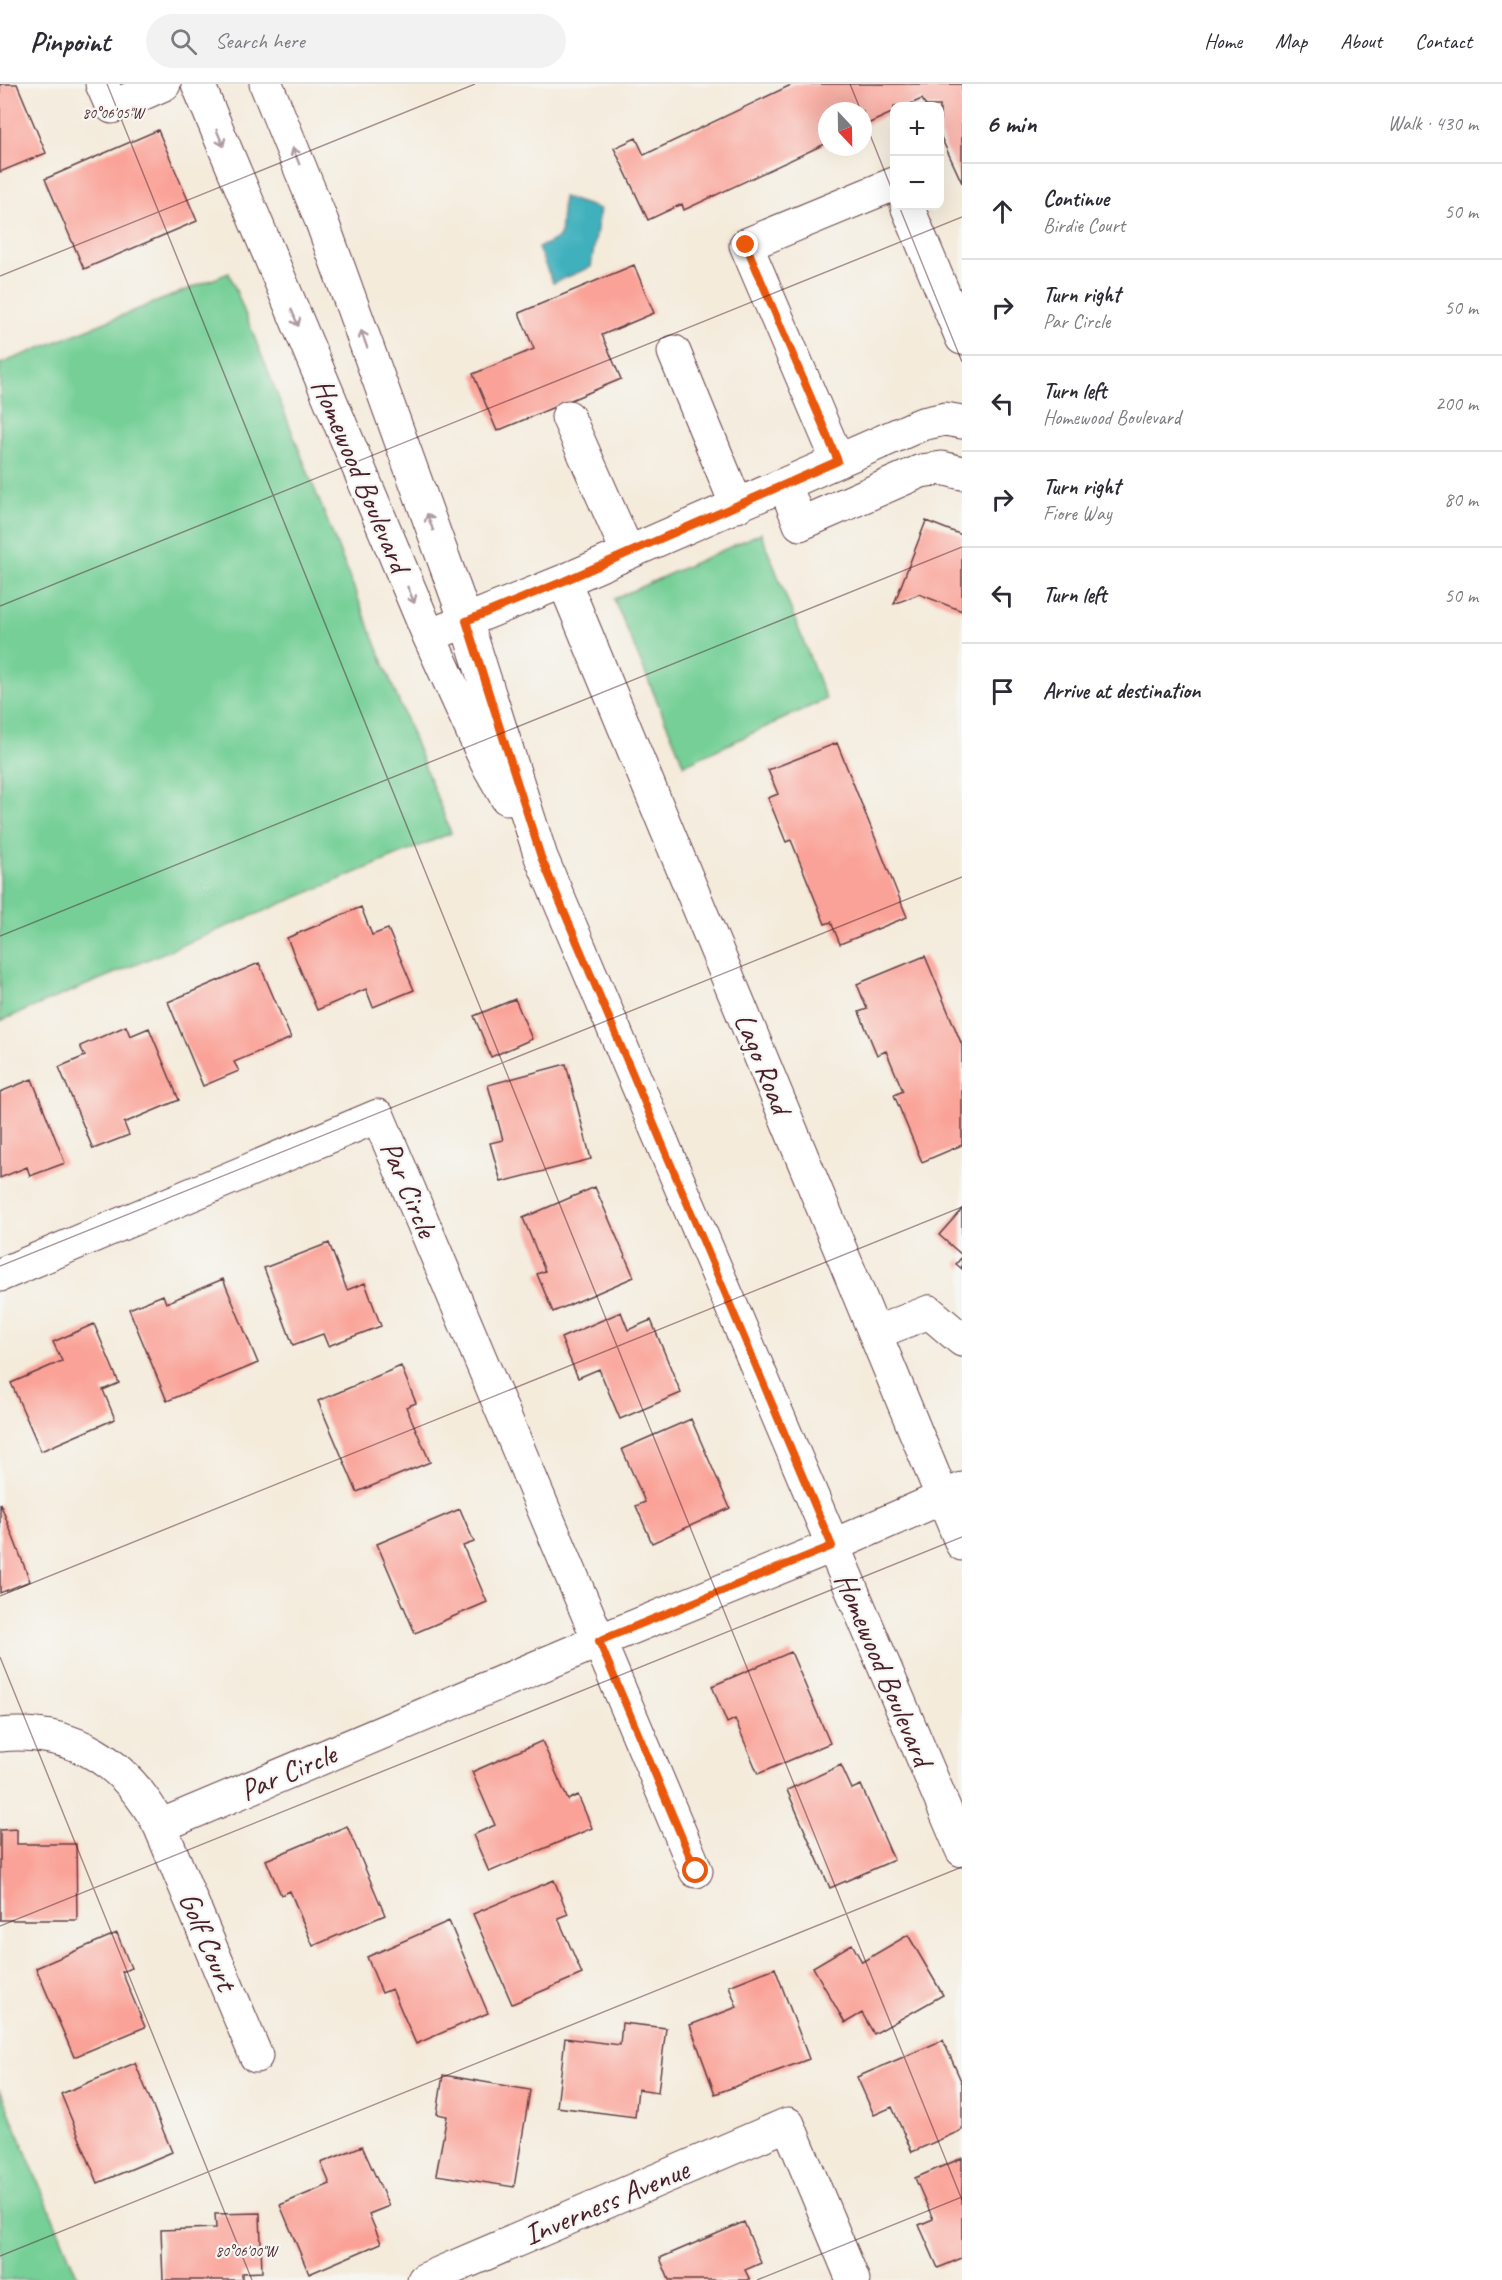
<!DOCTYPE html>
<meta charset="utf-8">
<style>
:root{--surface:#fff;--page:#f2f2f3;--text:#2b2b33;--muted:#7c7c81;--line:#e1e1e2}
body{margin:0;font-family:Caveat,sans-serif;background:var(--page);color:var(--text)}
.controls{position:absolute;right:18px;top:18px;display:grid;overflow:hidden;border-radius:12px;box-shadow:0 6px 24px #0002}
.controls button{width:54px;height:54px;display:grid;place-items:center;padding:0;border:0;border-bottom:2px solid var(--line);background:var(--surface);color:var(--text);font:30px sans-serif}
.compass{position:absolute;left:818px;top:18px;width:54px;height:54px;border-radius:50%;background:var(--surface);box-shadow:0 6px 24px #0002;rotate:158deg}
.stop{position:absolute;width:18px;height:18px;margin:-14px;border:4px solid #ea580c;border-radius:50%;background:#fff}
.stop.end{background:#ea580c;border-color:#fff;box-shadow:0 2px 6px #0008}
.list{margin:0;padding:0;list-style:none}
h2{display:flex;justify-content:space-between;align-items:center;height:78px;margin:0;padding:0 24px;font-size:26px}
h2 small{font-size:20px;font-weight:400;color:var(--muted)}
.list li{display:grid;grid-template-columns:39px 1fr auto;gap:18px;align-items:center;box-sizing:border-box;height:96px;padding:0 24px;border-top:2px solid var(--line)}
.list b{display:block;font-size:22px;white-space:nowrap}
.list p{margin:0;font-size:20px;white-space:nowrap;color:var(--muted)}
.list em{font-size:20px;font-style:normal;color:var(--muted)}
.icon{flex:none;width:33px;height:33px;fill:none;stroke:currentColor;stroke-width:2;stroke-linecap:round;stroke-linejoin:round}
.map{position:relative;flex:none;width:962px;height:2196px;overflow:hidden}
header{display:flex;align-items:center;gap:36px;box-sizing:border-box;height:84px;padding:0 30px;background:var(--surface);border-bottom:2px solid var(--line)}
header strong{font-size:28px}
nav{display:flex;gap:33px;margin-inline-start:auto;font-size:21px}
.search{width:420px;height:54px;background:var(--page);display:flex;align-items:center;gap:15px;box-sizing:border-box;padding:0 21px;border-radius:33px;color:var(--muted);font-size:22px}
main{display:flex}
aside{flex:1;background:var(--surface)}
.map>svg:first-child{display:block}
.green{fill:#74cf96;stroke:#5f7760;stroke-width:1.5}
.water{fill:#41b0bd;stroke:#466874;stroke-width:1.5}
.building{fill:#faa297}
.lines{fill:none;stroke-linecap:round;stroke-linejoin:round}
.minor-casing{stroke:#643e45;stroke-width:35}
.minor{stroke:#fff;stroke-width:33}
.oneway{stroke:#ae9aa0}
.route{stroke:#ea580c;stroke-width:8}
.ticks{fill:none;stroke:#4a1f2b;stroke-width:1.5;stroke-opacity:0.45}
.labels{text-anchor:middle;stroke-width:4.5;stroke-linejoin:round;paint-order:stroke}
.street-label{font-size:30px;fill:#4a1f2b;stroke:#f6f6f2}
.ticks-label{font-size:15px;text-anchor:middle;fill:#4a1f2b;stroke:#f6f6f2;stroke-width:4.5;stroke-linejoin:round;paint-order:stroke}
</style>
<header>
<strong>Pinpoint</strong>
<div class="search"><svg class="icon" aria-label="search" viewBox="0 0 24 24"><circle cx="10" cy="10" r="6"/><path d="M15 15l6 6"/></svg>Search here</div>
<nav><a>Home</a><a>Map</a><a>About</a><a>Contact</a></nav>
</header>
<main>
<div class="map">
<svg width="962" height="2196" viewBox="0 0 962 2196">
<rect width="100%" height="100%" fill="#f6f6f2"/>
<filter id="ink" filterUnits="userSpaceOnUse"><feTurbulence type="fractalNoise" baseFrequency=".0167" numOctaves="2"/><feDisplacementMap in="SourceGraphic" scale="12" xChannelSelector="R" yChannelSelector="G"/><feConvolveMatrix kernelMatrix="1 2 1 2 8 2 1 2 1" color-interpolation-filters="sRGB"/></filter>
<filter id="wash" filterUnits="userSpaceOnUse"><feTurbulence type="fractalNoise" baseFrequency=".008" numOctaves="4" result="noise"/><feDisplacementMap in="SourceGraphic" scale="24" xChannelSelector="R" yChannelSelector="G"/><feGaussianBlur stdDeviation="1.35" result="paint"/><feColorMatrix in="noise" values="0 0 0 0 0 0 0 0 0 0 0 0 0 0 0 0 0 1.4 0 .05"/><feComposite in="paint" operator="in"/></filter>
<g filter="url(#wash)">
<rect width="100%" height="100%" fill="#f4ebdb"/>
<path class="green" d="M229,189L451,749L0,937V280Z
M761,449L826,615L684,681L614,515Z
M0,2006L79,2196H0Z"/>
<path class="water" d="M563,113L600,125L591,183L553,199L538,164L560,153Z"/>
<g id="blocks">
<path class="building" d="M0,0H17L46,69L0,88Z
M793,0H962V99L940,51V22H926L922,15L906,22H894V28L863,42V27H827V59L684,126L682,120L648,136L614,64L636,54L644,71Z
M158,46L197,137L84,185L45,95Z
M634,181L654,229L602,251L621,295L497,347L473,290L534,265L519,229Z
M926,437L962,451V527L919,510L894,520Z
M837,659L907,833L840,860L831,838L825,840L791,756L786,758L768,714L778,710L768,686Z
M361,823L372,851L388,845L414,906L373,923L366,905L317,926L287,854Z
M925,872L962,961V1061L922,1078L894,1011L903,1007L886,967L877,971L859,928L867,925L857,900Z
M259,879L291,954L234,978L239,987L203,1002L168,918Z
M515,915L532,955L491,973L474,932Z
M126,942L130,952L149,944L179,1016L124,1039L129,1051L93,1065L59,983L85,972L80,962Z
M566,980L591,1075L501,1098L490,1059L503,1056L488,1001Z
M32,995L65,1079L30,1092L27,1083L0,1094V1008Z
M595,1103L634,1193L553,1228L537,1190L545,1187L523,1134Z
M962,1125V1171L939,1151Z
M329,1159L347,1206L365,1199L381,1242L328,1262L323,1250L293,1261L264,1184Z
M962,1173V1185L956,1180Z
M223,1195L258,1279L167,1317L129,1225L163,1211L166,1219Z
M621,1228L628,1246L651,1236L681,1309L620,1335L599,1285L578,1294L561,1254Z
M94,1240L119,1299L103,1306L115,1335L41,1367L11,1299L62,1277L53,1258Z
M401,1282L416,1319L406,1323L430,1378L357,1408L318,1317Z
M691,1335L730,1424L652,1459L636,1422L645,1418L622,1365Z
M0,1419L30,1497L0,1509Z
M460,1425L474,1458L463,1462L487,1518L415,1549L377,1460Z
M791,1568L830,1659L758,1690L735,1635L727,1639L712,1602Z
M542,1657L568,1716L578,1711L592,1744L489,1788L473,1751L495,1741L472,1688Z
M841,1681L852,1705L861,1701L894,1776L830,1804L787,1706Z
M347,1742L385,1831L313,1862L290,1807L281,1811L266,1776Z
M17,1745V1760H76L77,1836H0V1746Z
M554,1796L568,1830L558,1834L582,1890L512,1920L473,1830Z
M449,1837L488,1929L416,1960L392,1905L382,1909L367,1873Z
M117,1849L131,1884L122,1888L145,1943L74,1973L36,1884Z
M908,1851L943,1911L874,1950L862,1929L845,1939L813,1883L852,1860L862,1878Z
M775,1884L809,1975L715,2010L690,1941L737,1923L729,1902Z
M622,1939L666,1944L658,2008L638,2005L635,2033L557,2023L565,1954L620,1961Z
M943,1956L962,1999V2046L912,2068L892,2023L874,2031L857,1993Z
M135,1979L172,2068L98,2099L61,2010Z
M443,1991L530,2006L514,2103L436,2091L447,2032L437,2030Z
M362,2062L389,2122L369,2130L381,2159L309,2190L280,2121L330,2100L321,2079Z
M962,2074V2174L938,2184L919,2141L933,2135L915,2094Z
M260,2129L262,2188L242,2189V2196H163L161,2146L216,2144L215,2130Z
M744,2138L761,2179L745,2186L750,2196H669L660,2174Z"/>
</g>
</g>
<g filter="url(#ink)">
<use href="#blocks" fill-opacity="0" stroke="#643e45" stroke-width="1.5"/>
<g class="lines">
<g class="minor-casing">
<path id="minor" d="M102,0L112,23L164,0
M198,0L429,552L486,677L507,714
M266,0L322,138L466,537L541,773L962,1766
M907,122L962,254
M674,268L737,422
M568,333L628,469
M838,377L746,161L894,100
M785,401L800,440L921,387L942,384L962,389
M564,497L962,1460
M446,545L564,497L922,340L945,335L962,338
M0,1191L378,1032L696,1787
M875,1249L929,1228L962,1256
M0,1651C73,1644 126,1678 160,1742L256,1972
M160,1742L599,1557L832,1462L962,1405
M424,2196L788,2040L853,2196"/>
</g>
<use href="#minor" class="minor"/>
</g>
<defs><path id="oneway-shaft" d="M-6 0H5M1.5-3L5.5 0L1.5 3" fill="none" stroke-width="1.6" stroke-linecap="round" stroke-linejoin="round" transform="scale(1.5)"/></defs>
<g class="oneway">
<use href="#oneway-shaft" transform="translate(220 54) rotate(67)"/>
<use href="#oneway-shaft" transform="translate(296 72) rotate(-112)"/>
<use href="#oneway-shaft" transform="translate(295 234) rotate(67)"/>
<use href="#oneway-shaft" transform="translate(364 255) rotate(-110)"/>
<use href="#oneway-shaft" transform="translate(430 438) rotate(-110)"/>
<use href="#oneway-shaft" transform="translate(411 511) rotate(67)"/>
</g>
</g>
<g class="lines" filter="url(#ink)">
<path class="route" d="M696,1787L599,1557L832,1462L541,773L466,537L564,497L838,377L746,161"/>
</g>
<path class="ticks" d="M107,0L962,2116M850,0L861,27M863,33L894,111M899,122L962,278M0,192L475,0M0,522L962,133M0,852L962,463M0,1182L962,793M0,1512L962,1123M0,1573L252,2196M0,1842L962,1453M0,2172L962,1783M757,2196L962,2113"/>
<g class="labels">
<g class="street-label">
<text transform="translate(361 391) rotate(67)" y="10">Homewood Boulevard</text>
<text transform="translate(763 979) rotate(68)" y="10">Lago Road</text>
<text transform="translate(409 1105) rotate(67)" y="10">Par Circle</text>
<text transform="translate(884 1585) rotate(67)" y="10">Homewood Boulevard</text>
<text transform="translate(288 1688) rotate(-23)" y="10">Par Circle</text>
<text transform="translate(208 1857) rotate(67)" y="10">Golf Court</text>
<text transform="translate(606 2118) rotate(-23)" y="10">Inverness Avenue</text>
</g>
</g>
<g class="ticks-label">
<text x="113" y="34">80°06'05"W</text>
<text x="246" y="2172">80°06'00"W</text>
</g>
</svg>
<div class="controls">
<button>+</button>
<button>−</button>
</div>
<svg class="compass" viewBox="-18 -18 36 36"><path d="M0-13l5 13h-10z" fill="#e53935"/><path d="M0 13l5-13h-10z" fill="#7c7c81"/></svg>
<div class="stop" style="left:696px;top:1787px"></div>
<div class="stop end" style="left:746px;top:161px"></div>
</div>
<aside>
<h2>6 min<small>Walk · 430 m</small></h2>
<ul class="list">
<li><svg class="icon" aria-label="ahead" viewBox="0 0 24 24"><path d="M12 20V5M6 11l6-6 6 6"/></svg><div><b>Continue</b><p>Birdie Court</p></div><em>50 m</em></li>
<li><svg class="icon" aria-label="right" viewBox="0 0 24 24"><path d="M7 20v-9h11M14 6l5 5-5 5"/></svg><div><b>Turn right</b><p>Par Circle</p></div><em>50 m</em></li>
<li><svg class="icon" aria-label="left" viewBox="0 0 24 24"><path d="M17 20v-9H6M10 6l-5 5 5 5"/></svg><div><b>Turn left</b><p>Homewood Boulevard</p></div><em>200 m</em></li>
<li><svg class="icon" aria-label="right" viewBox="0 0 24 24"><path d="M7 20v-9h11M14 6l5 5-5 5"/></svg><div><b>Turn right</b><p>Fiore Way</p></div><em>80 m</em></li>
<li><svg class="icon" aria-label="left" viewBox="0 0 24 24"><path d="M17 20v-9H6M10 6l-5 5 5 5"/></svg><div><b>Turn left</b></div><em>50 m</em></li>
<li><svg class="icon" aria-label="arrive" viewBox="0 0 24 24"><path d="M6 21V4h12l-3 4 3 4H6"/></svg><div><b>Arrive at destination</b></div></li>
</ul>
</aside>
</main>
